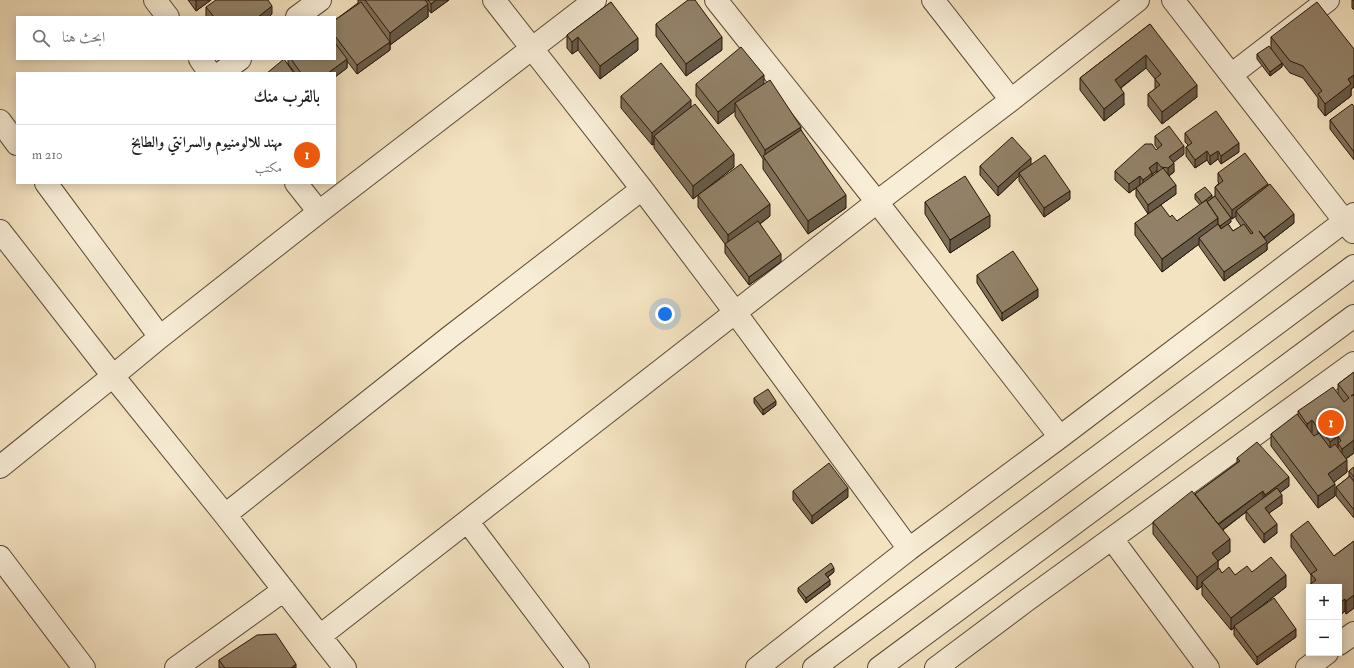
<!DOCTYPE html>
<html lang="ar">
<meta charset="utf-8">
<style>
:root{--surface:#fff;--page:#f6f6f6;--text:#202124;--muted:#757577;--line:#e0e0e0;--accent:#ea580c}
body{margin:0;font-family:"IM FELL Double Pica",Amiri,serif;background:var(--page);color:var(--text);direction:rtl}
.controls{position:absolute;right:12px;bottom:12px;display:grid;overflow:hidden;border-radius:0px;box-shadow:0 2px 10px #0003}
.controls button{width:36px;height:36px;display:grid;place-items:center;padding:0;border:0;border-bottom:1px solid var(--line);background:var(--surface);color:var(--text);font:20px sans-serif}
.you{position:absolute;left:665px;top:314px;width:14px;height:14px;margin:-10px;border:3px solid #fff;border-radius:50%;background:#1a73e8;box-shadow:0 0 0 6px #1a73e833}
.badge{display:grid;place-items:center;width:26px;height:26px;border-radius:50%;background:var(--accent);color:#fff;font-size:13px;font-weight:700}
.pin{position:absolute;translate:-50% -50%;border:2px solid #fff;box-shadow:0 1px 4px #0006}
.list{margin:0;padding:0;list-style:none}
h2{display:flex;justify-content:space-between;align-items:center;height:52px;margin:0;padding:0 16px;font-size:17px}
h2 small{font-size:13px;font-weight:400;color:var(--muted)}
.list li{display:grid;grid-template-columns:26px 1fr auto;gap:12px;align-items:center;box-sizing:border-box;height:60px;padding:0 16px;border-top:1px solid var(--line)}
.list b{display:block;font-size:15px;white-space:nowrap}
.list p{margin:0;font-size:13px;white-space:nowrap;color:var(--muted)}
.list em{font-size:13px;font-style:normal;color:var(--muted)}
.icon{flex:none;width:22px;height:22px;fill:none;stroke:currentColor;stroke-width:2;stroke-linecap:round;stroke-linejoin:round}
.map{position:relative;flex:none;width:1354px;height:668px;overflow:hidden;direction:ltr}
.search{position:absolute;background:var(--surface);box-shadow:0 2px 10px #0003;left:16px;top:16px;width:320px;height:44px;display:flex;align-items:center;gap:10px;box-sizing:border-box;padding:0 14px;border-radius:0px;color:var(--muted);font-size:15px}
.panel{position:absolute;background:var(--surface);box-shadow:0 2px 10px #0003;left:16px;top:72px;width:320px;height:112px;border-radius:0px;direction:rtl}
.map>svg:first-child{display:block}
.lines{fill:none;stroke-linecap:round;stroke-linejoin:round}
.minor-casing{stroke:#5b4a36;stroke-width:24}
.minor{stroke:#f8edd7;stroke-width:22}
.wall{fill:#7e6f59;stroke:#281707;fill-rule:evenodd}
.shaded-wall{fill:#665a49;stroke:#281707}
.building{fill:#928168;stroke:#281707}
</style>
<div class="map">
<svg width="1354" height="668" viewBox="0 0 1354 668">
<rect width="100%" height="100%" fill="#f4e3c1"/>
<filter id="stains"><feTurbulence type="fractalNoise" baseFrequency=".005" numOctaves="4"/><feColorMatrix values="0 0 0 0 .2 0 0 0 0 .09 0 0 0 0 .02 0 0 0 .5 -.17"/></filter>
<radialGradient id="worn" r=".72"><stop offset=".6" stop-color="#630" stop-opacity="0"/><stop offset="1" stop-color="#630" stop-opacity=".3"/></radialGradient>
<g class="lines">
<g class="minor-casing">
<path id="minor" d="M155,0L168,17
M494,0L642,189L735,312L909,549
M716,0L877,202L1060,437
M933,0L1011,100
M1173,0L1353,232
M297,17L320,0
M200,59L210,73
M221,73L240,59
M1231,75L1328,0
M0,121L17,144
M46,183L160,337
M296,183L319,212
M0,231L113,376L225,515L345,668
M0,467L113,376L160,337L319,212L595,0
M225,515L451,336L642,189
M468,522L578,668
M1112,539L1208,668
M0,557L84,668
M320,636L877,202L1011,100L1138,0
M1339,644L1354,633
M176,668L284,590
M757,668L909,549L1060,437L1354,214
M814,668L1354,266
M879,668L1354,316
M936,668L1027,600L1354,363
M1307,668L1327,653"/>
</g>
<use href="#minor" class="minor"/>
</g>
<path class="wall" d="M188,0H211L196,11Z
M358,0H449L431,13L428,9V17L390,45V44V50L357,74L347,61V68L335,77V73H295L288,64V59H335V20L358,3Z
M1352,0H1354V10L1352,8Z
M611,2L638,50L600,79L578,50L572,54L567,48V35Z
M206,7L272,14L269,17H207L206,16Z
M656,24L722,50L686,76L656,36Z
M1150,24L1197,97L1162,124L1148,106V94L1155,89V79L1146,68L1121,88L1124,105L1104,121L1080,90V78Z
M1271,37L1354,49V87L1351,89V96L1325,116L1318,107V98L1303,78L1290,73L1282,63V67L1270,76L1257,59V54L1271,49Z
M696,84H764L801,130L846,208L808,234L763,169V159L735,116V111L718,124L696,96Z
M621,96L691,106L734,167L693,199L654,148V144L652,145L621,108Z
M1354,106V160L1330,129V120Z
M1185,133L1239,152L1221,164L1218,159L1210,165L1207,160L1195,168L1186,156V147L1188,145L1185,142Z
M1155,136L1184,154L1173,162L1174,172L1169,176L1176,194L1148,214L1136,196V188L1129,193L1115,180V171L1158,149L1155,145ZM1157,171L1158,172L1152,176V174Z
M1031,165L1070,199L1044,217L1019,181V176L998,196L980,175V166Z
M1218,173L1268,185L1294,223L1267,244V250L1224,281L1199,246V244L1162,272L1135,235V223L1170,217L1177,221L1200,205L1195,199V194L1212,198L1215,196V187L1219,183L1218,182ZM1222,206L1232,219L1236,216V219L1241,226L1233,231L1228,224L1231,222Z
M698,195L770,216L760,224L781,262L749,285L725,253V244L698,207Z
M925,202L990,227L950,253L925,214Z
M977,275L1038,297L1002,321L977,283Z
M1354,372V453L1346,459L1347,472L1334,482L1335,496L1318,508L1271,446V434L1298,415V411L1338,393V384Z
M754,398L776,405L763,415L754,403Z
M1237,458L1289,486L1280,492L1282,504L1269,513L1277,533L1264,543L1246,519V512L1223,530L1230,552L1218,561V569L1222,573L1235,575L1252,572L1286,587L1257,609L1296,637L1257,665L1234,635V628L1231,630L1202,595V586L1197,590L1153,534V522L1195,494L1237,463Z
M1354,467V518L1336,496V487L1349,477V471Z
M793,491L848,497L812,524L793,500Z
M1291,534L1334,556L1354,541V608L1346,614L1345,611L1339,616V587H1309V600L1308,599V586L1311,584V575L1291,547Z
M834,572L828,577L830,585L806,603L798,592V588Z
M219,660L296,668H219Z"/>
<path class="shaded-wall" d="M196,0H211L196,11Z
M436,0H449L431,13V4Z
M428,4V17L390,45V33Z
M272,6V14L269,17H258Z
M578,37V50L572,54V42Z
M722,37V50L686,76V64Z
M638,38V50L600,79V66Z
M390,42V50L357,74V65Z
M1146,55V68L1115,92V80Z
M347,59V68L335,77V73H328Z
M1282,63V67L1270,76V72Z
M764,75V88L735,103V111L718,124V112Z
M1354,75V87L1351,89V96L1325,116V104L1348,79Z
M1197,85V97L1162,124V112Z
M1124,93V105L1104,121V109Z
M691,100V113L654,136V144L652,145V133Z
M801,127V139L765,160V150Z
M1239,143V152L1221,164V156Z
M1184,146V154L1169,166V157Z
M1207,151V160L1195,168V160Z
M1218,151V159L1210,165V156Z
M734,154V167L693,199V186Z
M1031,158V166L1019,173V176L998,196V187Z
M1157,162V171L1152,174V181L1143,188V180L1149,168Z
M1174,163V172L1168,176V168Z
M1140,176V185L1129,193V184Z
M1268,184V193L1236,211V216L1232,219V210Z
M1176,185V194L1148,214V205Z
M1070,191V199L1044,217V208Z
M846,195V208L808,234V221Z
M1212,195V200L1205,205L1202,203Z
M770,204V216L728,248V235Z
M1294,214V223L1267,244V250L1224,281V272L1264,243V237Z
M990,215V227L950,253V240Z
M1218,218V230L1199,238V244L1162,272V259Z
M1231,218V222L1220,230V226Z
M781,254V262L749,285V277Z
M1038,289V297L1002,321V313Z
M776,401V405L763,415V410Z
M1312,420V433L1307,436V424Z
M1320,427V440L1318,441V429Z
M1338,436V448L1330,454V442Z
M1354,440V453L1342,461V449Z
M1347,460V472L1328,487V474Z
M1289,477V486L1265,504V495Z
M1335,484V496L1318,508V496Z
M848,488V497L812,524V516Z
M1263,491V500L1246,511V512L1218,533V525Z
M1282,495V504L1265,516V508Z
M1277,524V533L1264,543V534Z
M1230,539V552L1218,561V573L1202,582V586L1197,590V577L1212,553Z
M834,568V572L825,579V574Z
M1286,575V587L1235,627L1234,626V628L1231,630V618Z
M830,580V585L806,603V598Z
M1354,595V608L1346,614V601Z
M1345,599V611L1339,616V603Z
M1296,629V637L1257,665V657Z
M296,664V668H291Z"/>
<path class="building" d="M216,0H268L272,6L258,17H214L206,7Z
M365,0H425L428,4L390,33Z
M428,0H436L431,4Z
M688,0H695L722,37L686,64L656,24Z
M361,2L390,42L357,65L335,36V20Z
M611,2L638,38L600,66L578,37L572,42L567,35Z
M1317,2L1354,49V75L1348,79L1351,84L1325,104L1318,94L1322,91L1303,66L1290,61L1271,37Z
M1150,24L1197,85L1162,112L1148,94L1160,85L1155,79L1161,74L1146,55L1115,80L1124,93L1104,109L1080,78Z
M335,43L347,59L328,73H301L291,59H335Z
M1269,46L1282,63L1270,72L1257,54Z
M741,47L764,75L718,112L696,84Z
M284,59L294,73H267Z
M661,63L691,100L652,133L621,96Z
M770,80L801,127L765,150L735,103Z
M695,104L734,154L693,186L654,136Z
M1352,104L1354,106V152L1330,120Z
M1216,111L1239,143L1221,156L1218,151L1210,156L1207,151L1195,160L1186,147L1192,143L1185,133Z
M1169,126L1184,146L1169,157L1174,163L1168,168L1161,167L1157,162L1149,168L1152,173L1143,180L1140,176L1129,184L1115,171L1145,144H1152L1156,150L1162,145L1155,136Z
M801,130L846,195L808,221L763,156Z
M1012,137L1031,158L998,187L980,166Z
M1245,153L1268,184L1232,210L1215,187L1223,181L1218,173Z
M1045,155L1070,191L1044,208L1019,173Z
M741,164L770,204L728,235L698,195Z
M1163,168L1176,185L1148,205L1136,188Z
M965,176L990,215L950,240L925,202Z
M1270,184L1294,214L1264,237L1259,231L1267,242L1224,272L1199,238L1218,224L1221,229L1228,224L1233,231L1244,224L1251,234L1253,233L1236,211Z
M1205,187L1212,195L1202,203L1195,194Z
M1215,196L1231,218L1220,226L1218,224V218L1207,202Z
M1206,200L1218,218L1162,259L1135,223L1161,205L1170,217L1172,215L1177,221Z
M758,221L781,254L749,277L725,244Z
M1013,251L1038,289L1002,313L977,275Z
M1354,372V394L1351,396L1354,395V440L1342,449L1338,443L1341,441L1338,436L1330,442L1320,427L1318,429L1312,420L1307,424L1298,411L1333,387L1344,402L1349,398L1338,384Z
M768,389L776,401L763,410L754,398Z
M1297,414L1314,436L1319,433L1330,448L1335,444L1347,460L1328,474L1335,484L1318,496L1271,434Z
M1257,442L1289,477L1265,495L1263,491L1218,524L1195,494L1240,461L1237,458Z
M829,463L848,488L812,516L793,491Z
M1354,467V477L1349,471Z
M1350,476L1354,482V510L1336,487Z
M1277,488L1282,495L1265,508L1277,524L1264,534L1246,511Z
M1192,491L1230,539L1212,553L1218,561L1197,577L1153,522Z
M1308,521L1334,556L1354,541V595L1346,601L1345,599L1339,603V587H1309V588L1308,586L1316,580L1311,574L1317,570L1291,534Z
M1271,557L1286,575L1231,618L1202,582L1219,568L1222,573L1229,567L1235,575L1247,566L1252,572Z
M831,563L834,568L825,574L830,580L806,598L798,588Z
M1274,598L1296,629L1257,657L1234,626Z
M276,634L296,664L291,668H225L219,660L257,635Z"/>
<rect width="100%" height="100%" filter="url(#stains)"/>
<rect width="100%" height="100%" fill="url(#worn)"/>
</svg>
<div class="controls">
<button>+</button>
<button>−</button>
</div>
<div class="you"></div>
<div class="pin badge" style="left:1331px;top:423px">1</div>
<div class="search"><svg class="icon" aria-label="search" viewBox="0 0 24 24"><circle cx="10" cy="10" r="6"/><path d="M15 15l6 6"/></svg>ابحث هنا</div>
<section class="panel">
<h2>بالقرب منك<small></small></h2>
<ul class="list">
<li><span class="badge">1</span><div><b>مهند للالومنيوم والسرانتي والطابخ</b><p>مكتب</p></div><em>210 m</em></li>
</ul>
</section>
</div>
